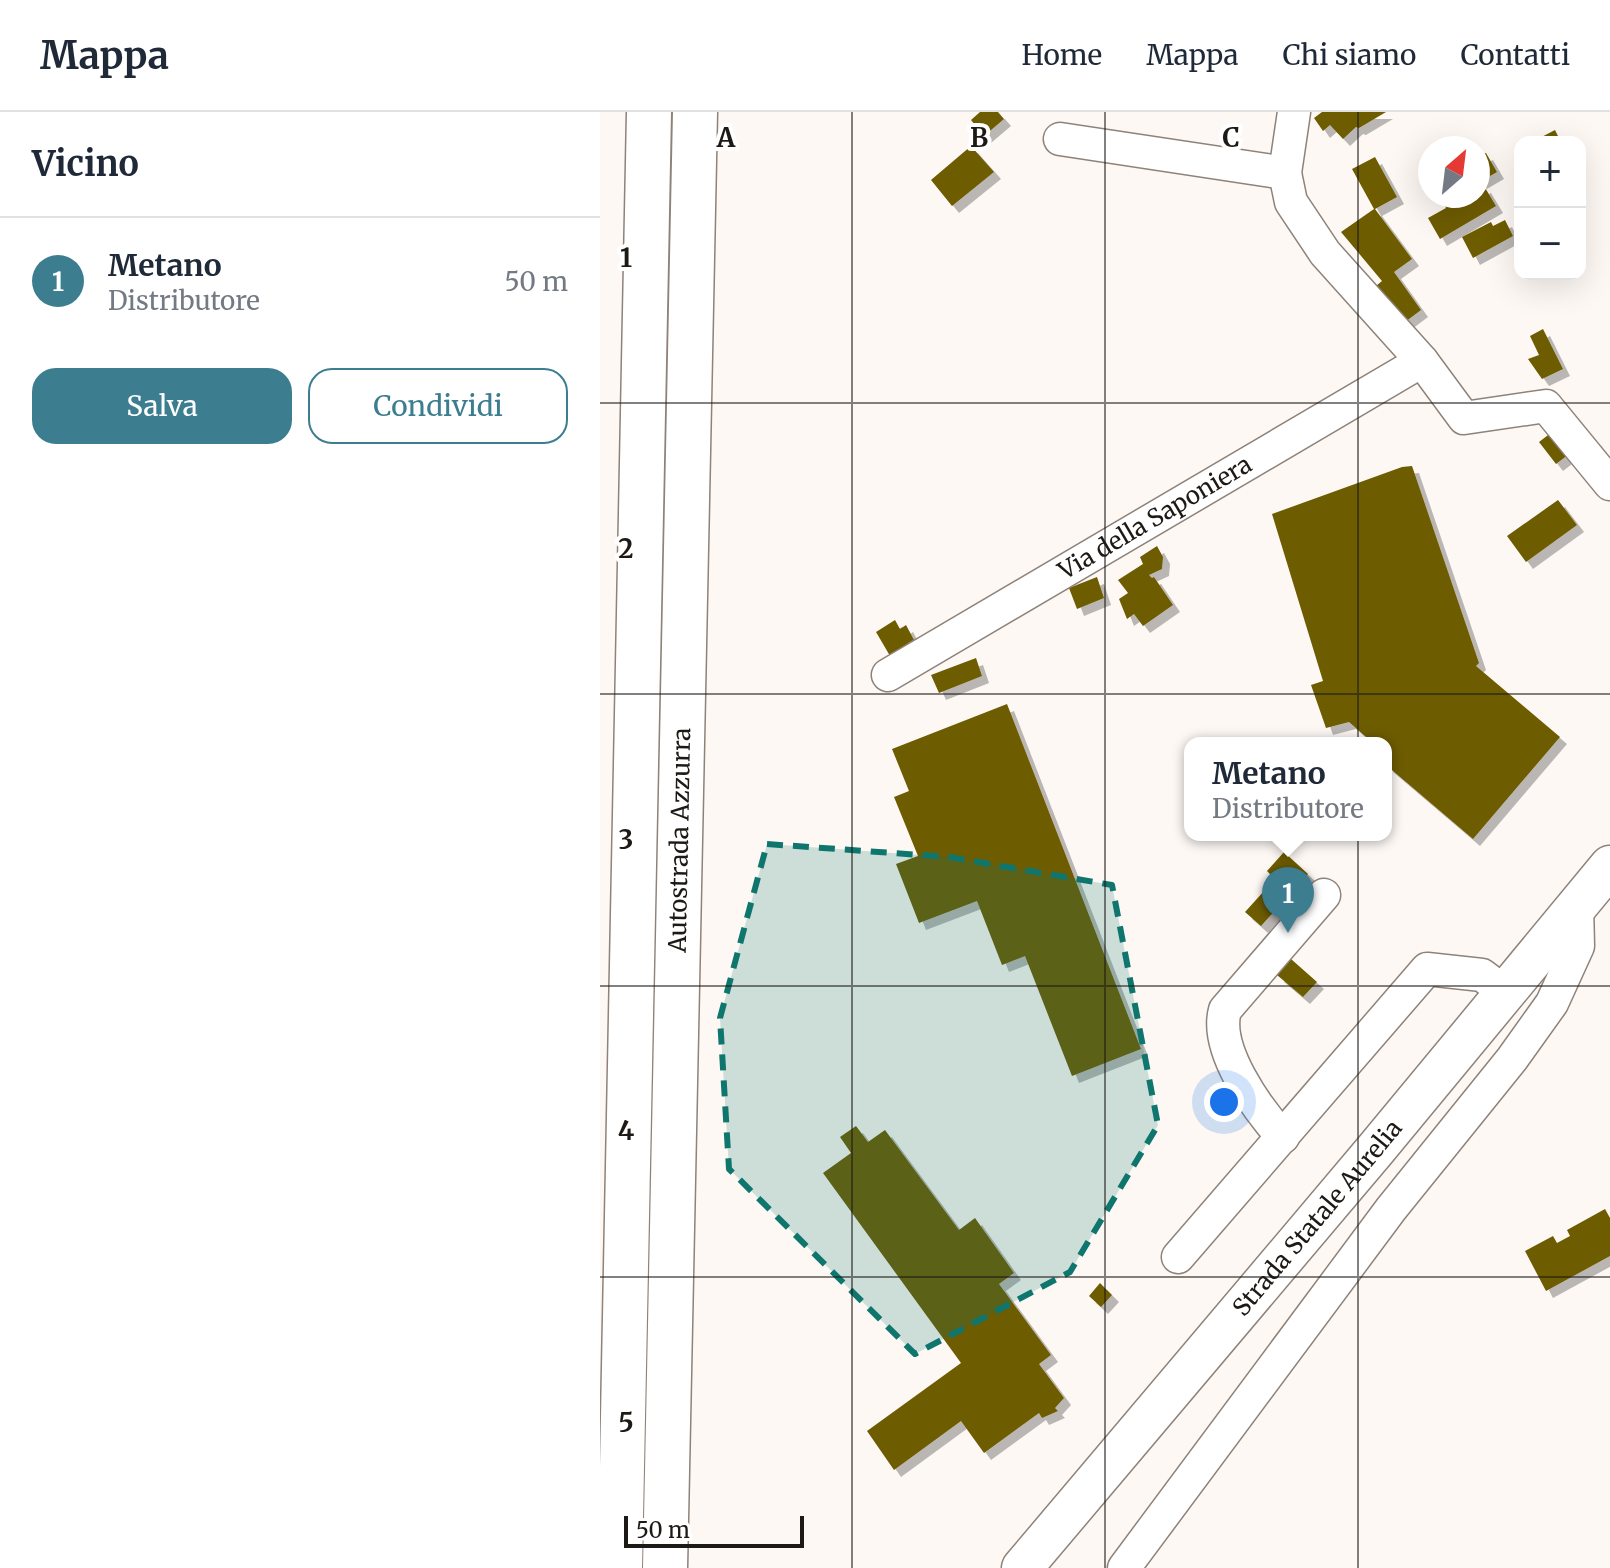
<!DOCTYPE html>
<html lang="it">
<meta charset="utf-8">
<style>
:root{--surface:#fff;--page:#f6f6f7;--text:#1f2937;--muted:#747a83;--line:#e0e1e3;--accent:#3c7d90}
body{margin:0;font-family:Merriweather,serif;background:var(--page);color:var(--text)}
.controls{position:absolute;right:24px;top:24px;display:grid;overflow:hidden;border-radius:16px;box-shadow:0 8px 32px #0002}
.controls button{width:72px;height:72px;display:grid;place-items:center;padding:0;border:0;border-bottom:2px solid var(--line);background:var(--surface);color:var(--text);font:40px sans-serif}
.compass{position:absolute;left:818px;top:24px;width:72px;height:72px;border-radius:50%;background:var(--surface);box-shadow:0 8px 32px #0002;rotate:28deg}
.scale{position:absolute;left:24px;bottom:20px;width:180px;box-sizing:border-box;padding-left:8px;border:4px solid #1d1915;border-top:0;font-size:22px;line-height:28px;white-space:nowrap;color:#1d1915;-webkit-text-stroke:6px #fff;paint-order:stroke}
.you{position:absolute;left:624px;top:990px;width:28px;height:28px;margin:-20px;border:6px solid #fff;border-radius:50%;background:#1a73e8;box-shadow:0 0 0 12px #1a73e833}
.badge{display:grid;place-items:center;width:52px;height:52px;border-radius:50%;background:var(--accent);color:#fff;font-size:26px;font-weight:700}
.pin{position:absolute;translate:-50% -66px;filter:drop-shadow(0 2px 4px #0008)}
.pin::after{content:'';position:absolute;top:42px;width:28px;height:24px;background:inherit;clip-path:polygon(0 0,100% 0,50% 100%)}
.popup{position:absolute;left:584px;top:625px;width:208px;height:104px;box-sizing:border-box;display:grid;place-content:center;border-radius:16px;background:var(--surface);filter:drop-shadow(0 2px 6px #0005);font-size:26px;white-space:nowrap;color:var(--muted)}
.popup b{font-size:30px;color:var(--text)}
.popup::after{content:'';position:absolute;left:50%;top:100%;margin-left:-16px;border:16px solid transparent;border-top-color:var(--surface)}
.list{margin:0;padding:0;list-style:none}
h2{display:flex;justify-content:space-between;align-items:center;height:104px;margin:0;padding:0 32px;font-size:34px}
h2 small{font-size:26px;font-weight:400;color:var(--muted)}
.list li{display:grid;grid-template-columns:52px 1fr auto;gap:24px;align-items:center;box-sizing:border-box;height:128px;padding:0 32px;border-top:2px solid var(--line)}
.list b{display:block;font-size:30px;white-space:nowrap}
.list p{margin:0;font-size:26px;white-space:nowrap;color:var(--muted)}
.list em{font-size:26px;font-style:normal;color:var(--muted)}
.actions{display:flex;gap:16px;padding:24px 32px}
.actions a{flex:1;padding:18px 0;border:2px solid var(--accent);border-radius:24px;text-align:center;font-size:28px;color:var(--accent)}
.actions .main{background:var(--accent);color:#fff}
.map{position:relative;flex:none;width:1010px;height:1456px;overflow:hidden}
header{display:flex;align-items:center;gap:48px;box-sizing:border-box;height:112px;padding:0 40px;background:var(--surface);border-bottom:2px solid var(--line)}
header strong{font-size:38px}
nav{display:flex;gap:44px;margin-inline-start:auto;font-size:28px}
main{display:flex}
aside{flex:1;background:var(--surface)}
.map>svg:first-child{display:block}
.building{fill:#6e5b01;filter:url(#shadow)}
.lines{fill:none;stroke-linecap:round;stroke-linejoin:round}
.minor-casing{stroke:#8e8279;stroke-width:35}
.major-casing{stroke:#8e8279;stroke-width:43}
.highway-casing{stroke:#8e8279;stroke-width:47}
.minor{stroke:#fff;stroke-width:32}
.major{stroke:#fff;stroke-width:40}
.highway{stroke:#fff;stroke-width:44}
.marked{fill:#0f766e;fill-opacity:0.2;stroke:#0f766e;stroke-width:6;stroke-dasharray:16 10;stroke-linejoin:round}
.grid{fill:none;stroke:#1d1915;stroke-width:2;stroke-opacity:0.55}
.labels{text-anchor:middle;stroke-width:8;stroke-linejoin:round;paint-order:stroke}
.street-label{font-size:24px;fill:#1d1915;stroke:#fff}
.grid-label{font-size:26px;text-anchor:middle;font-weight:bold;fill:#1d1915;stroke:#fff;stroke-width:8;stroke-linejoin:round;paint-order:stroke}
</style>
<header>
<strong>Mappa</strong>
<nav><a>Home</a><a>Mappa</a><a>Chi siamo</a><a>Contatti</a></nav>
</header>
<main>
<aside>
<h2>Vicino<small></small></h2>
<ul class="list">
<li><span class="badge">1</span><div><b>Metano</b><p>Distributore</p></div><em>50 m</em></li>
</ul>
<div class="actions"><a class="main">Salva</a><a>Condividi</a></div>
</aside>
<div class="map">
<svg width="1010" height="1456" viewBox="0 0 1010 1456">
<defs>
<filter id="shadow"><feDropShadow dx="7" dy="7" stdDeviation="0" flood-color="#0004"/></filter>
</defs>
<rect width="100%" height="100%" fill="#fdf8f4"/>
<path class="building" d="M380,0H398L404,7L384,24L371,8Z
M722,0H786L759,16L756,15L743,27L730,13L723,19L714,6Z
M955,18L961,30H932Z
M371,34L394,60L352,94L331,68Z
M886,41L897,60L878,71V45Z
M775,45L797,85L775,97L812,147L794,160L821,198L801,213L776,174L782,169L741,120L774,97L752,57Z
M884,74L896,94L840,127L828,106L846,96L840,84H861L855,87L857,90L867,84H878V77Z
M905,108L913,124L873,146L862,125L891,110L893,114Z
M943,217L963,257L942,267L928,247L939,243L930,224Z
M956,317L973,339L956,352L939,330Z
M812,354L879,551L876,554L960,625L873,727L786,653V631H773L749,610L726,616L711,573L723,569L672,402L802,355Z
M958,388L977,413L926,450L907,424Z
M557,434L563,445L562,457L549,463L552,466L554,465L573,493L543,514L534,502L527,507L519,487L528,481L518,468L543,452L540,445Z
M497,465L504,486L477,497L469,476Z
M295,508L300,517L306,513L314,528L308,531L311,538L293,549L276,520Z
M376,546L382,564L339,581L331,563Z
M407,592L541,937L472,964L425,844L402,853L377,789L319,811L296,752L318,744L294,685L309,679L292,637Z
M684,740L708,762L661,814L645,800L675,767L667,759Z
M691,847L717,870L703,885L677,863Z
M256,1014L268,1030L285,1018L359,1118L375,1106L414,1161L399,1172L451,1243L439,1252L464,1286L455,1296L458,1299L442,1306L439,1301L384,1341L361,1309L294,1358L267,1319L361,1251L223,1061L251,1041L240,1025Z
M1005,1097L1010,1106V1144L946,1179L925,1139L953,1124L957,1131L970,1124L967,1118Z
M500,1171L512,1183L501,1195L489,1184Z"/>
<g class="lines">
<g class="minor-casing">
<g id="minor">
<path d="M460,27L685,61L694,0"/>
<path d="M685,61L691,90L725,141L822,249L864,306L946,294L1010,372"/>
<path id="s1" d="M288,563L822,249"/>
<path d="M683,1025C657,997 614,937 625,898L724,783"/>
<path d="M578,1145L827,857L882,863L906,881"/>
<path d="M524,1456L791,1097L912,947L952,891L978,834L977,794"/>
</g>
</g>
<g class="major-casing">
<g id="major">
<path id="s2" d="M422,1456L776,1037L1010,754"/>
</g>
</g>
<g class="highway-casing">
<g id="highway">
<path d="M20,1456L49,0"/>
<path id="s3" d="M65,1456L95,0"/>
</g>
</g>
<use href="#minor" class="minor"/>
<use href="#major" class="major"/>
<use href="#highway" class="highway"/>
</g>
<path class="marked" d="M167,732L349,745L512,773L558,1013L470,1160L315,1242L129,1057L120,906Z"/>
<path class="grid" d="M252,0V1456M505,0V1456M758,0V1456M0,291H1010M0,582H1010M0,874H1010M0,1165H1010"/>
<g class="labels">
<g class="street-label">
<text dy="8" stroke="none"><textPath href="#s1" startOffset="310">Via della Saponiera</textPath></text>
<text dy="8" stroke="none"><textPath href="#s3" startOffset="728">Autostrada Azzurra</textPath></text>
<text dy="8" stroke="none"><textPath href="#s2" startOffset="458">Strada Statale Aurelia</textPath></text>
</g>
</g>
<g class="grid-label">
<text x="126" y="35">A</text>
<text x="379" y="35">B</text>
<text x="631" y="35">C</text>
<text x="26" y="155">1</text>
<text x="26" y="446">2</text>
<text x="26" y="737">3</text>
<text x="26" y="1028">4</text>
<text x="26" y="1320">5</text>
</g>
</svg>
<div class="controls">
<button>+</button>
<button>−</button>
</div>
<svg class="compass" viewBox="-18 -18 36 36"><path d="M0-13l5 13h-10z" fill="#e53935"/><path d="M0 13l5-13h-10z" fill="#747a83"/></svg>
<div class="scale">50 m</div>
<div class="you"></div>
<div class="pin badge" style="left:688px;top:821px">1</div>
<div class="popup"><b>Metano</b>Distributore</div>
</div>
</main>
